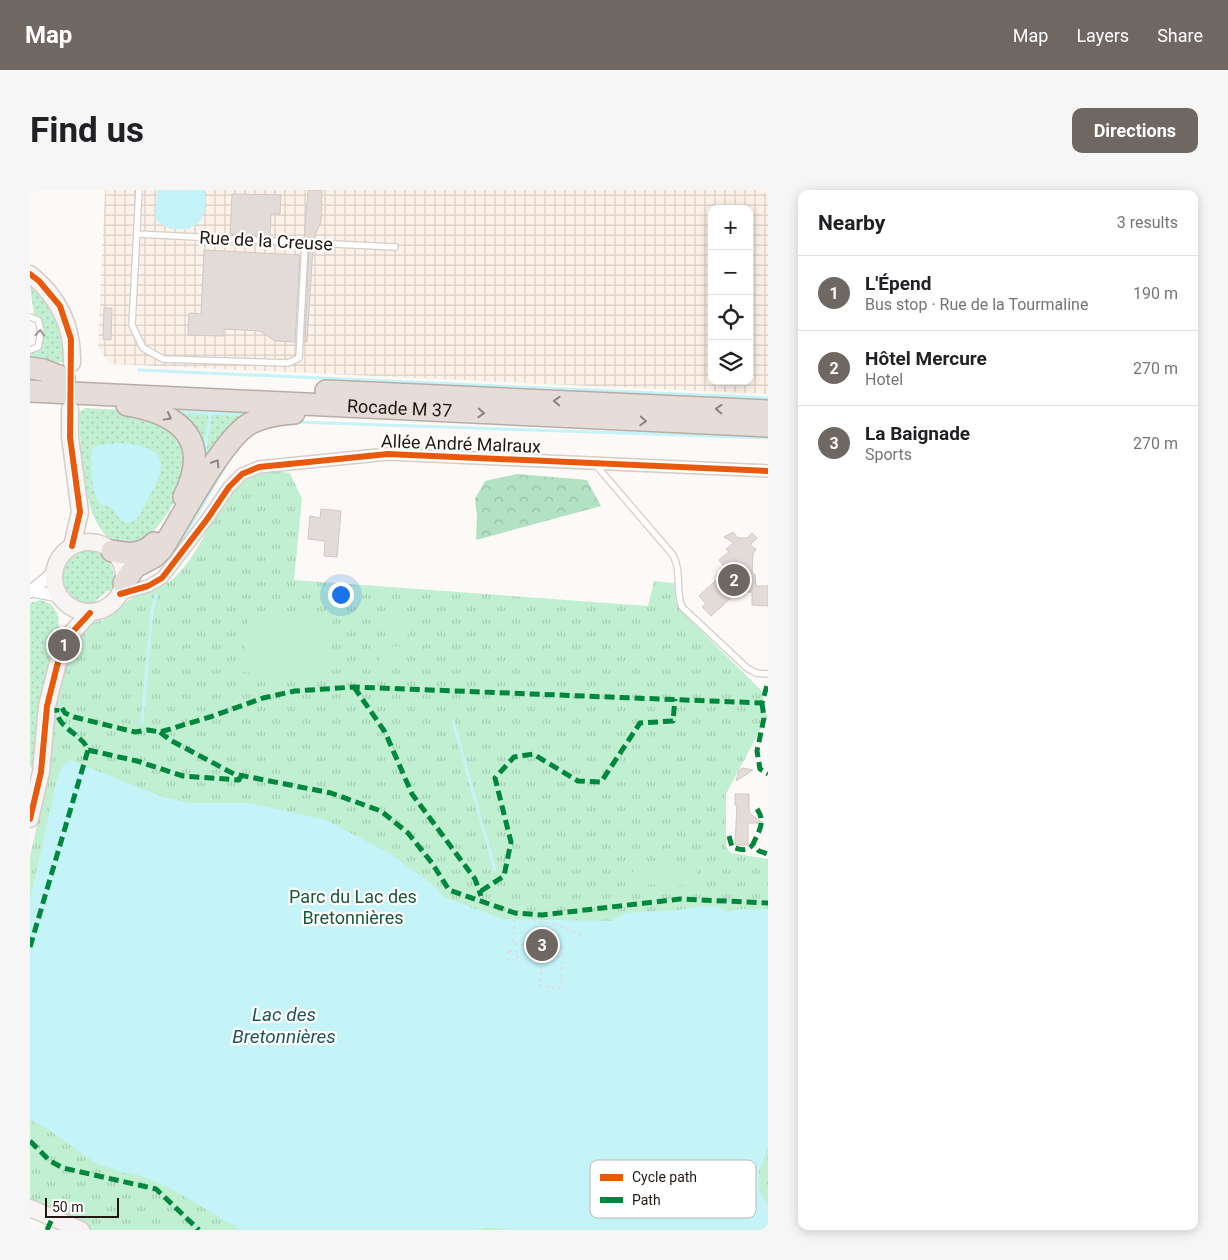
<!DOCTYPE html>
<meta charset="utf-8">
<style>
:root{--surface:#fff;--page:#f6f6f6;--text:#202124;--muted:#757577;--line:#e0e0e0;--accent:#6f6762}
body{margin:0;font-family:Roboto,sans-serif;background:var(--page);color:var(--text)}
.controls{position:absolute;right:15px;top:15px;display:grid;overflow:hidden;border-radius:10px;box-shadow:0 2px 12px #0003}
.controls button{width:45px;height:45px;display:grid;place-items:center;padding:0;border:0;border-bottom:1px solid var(--line);background:var(--surface);color:var(--text);font:25px sans-serif}
.scale{position:absolute;left:15px;bottom:12px;width:74px;box-sizing:border-box;padding-left:5px;border:2px solid #231811;border-top:0;font-size:14px;line-height:18px;white-space:nowrap;color:#231811;-webkit-text-stroke:4px #fff;paint-order:stroke}
.you{position:absolute;left:310px;top:404px;width:18px;height:18px;margin:-12px;border:4px solid #fff;border-radius:50%;background:#1a73e8;box-shadow:0 0 0 8px #1a73e833}
.badge{display:grid;place-items:center;width:32px;height:32px;border-radius:50%;background:var(--accent);color:#fff;font-size:16px;font-weight:700}
.pin{position:absolute;translate:-50% -50%;border:2px solid #fff;box-shadow:0 1px 5px #0006}
.list{margin:0;padding:0;list-style:none}
h2{display:flex;justify-content:space-between;align-items:center;height:65px;margin:0;padding:0 20px;font-size:21px}
h2 small{font-size:16px;font-weight:400;color:var(--muted)}
.list li{display:grid;grid-template-columns:32px 1fr auto;gap:15px;align-items:center;box-sizing:border-box;height:75px;padding:0 20px;border-top:1px solid var(--line)}
.list b{display:block;font-size:19px;white-space:nowrap}
.list p{margin:0;font-size:16px;white-space:nowrap;color:var(--muted)}
.list em{font-size:16px;font-style:normal;color:var(--muted)}
.icon{flex:none;width:28px;height:28px;fill:none;stroke:currentColor;stroke-width:2;stroke-linecap:round;stroke-linejoin:round}
.map{position:relative;flex:none;width:738px;height:1040px;overflow:hidden;border-radius:10px}
header{display:flex;align-items:center;gap:30px;box-sizing:border-box;height:70px;padding:0 25px;background:var(--accent);color:#fff}
header strong{font-size:24px}
nav{display:flex;gap:28px;margin-inline-start:auto;font-size:18px}
.intro{display:flex;align-items:center;justify-content:space-between;box-sizing:border-box;height:120px;padding:0 30px}
h1{margin:0;font-size:35px}
.button{padding:12px 22px;border-radius:10px;background:var(--accent);color:#fff;font-size:18px;font-weight:700}
main{display:flex;gap:30px;padding:0 30px}
aside{flex:1;background:var(--surface);border-radius:10px;box-shadow:0 2px 12px #0003}
.map>svg:first-child{display:block}
.industrial{fill:url(#industrial-grid);fill-rule:evenodd}
.grass{fill:url(#grass-dots)}
.forest{fill:url(#forest-crowns)}
.park{fill:url(#park-tufts)}
.garden{fill:#c1efd2}
.water{fill:#c4f3f8}
.lines{fill:none;stroke-linecap:round;stroke-linejoin:round}
.stream{stroke:#c4f3f8;stroke-width:3}
.building{fill:#e3dbd7;stroke:#cfc8c4}
.lane-casing{stroke:#d4cdc9;stroke-width:8}
.street-casing{stroke:#d4cdc9;stroke-width:14}
.secondary-casing{stroke:#d4cdc9;stroke-width:19}
.highway-casing{stroke:#b8ada6;stroke-width:24}
.path{stroke:#dedddd;stroke-width:2;stroke-dasharray:2.5 4;stroke-linecap:butt}
.lane{stroke:#fffefe;stroke-width:5.5}
.street{stroke:#fffefe;stroke-width:11}
.secondary{stroke:#f7f4f3;stroke-width:16}
.highway{stroke:#e6ddd8;stroke-width:21}
.quiet{stroke:#00873e;stroke-width:5;stroke-dasharray:10 5;stroke-linecap:butt}
.cycleway-casing{stroke:#fff;stroke-width:9}
.cycleway{stroke:#e8590c;stroke-width:6}
.oneway{stroke:#9c9693}
.oneway2{stroke:#8e847e}
.labels{text-anchor:middle;stroke-width:4.5;stroke-linejoin:round;paint-order:stroke}
.street-label{font-size:18px;fill:#231811;stroke:#fff}
.park-label{font-size:18px;fill:#195a38;stroke:#fff}
.water-label{font-size:19px;font-style:italic;fill:#1f555c;stroke:#fff}
.key{fill:#fff;stroke:#bdbab8;stroke-width:1}
.key-label{font-size:14px;fill:#231811}
</style>
<header>
<strong>Map</strong>
<nav><a>Map</a><a>Layers</a><a>Share</a></nav>
</header>
<div class="intro"><h1>Find us</h1><a class="button">Directions</a></div>
<main>
<div class="map">
<svg width="738" height="1040" viewBox="0 0 738 1040">
<defs>
<pattern id="industrial-grid" width="8" height="8" patternUnits="userSpaceOnUse" patternTransform="scale(1.25)"><rect width="8" height="8" fill="#fef2e8"/><path d="M0 4h8M4 0v8" fill="none" stroke="#d9cfc6"/></pattern>
<pattern id="grass-dots" width="8" height="8" patternUnits="userSpaceOnUse" patternTransform="scale(1.25)"><rect width="8" height="8" fill="#c1efd2"/><path d="M2 2h.1M6 6h.1" fill="none" stroke="#a6ccb3" stroke-width="1.8" stroke-linecap="round"/></pattern>
<pattern id="forest-crowns" width="20" height="18" patternUnits="userSpaceOnUse" patternTransform="scale(1.25)"><rect width="20" height="18" fill="#b2e1c3"/><path d="M2 6a3 3 0 1 1 6 0M12 15a3 3 0 1 1 6 0" fill="none" stroke="#99c0a6"/></pattern>
<pattern id="park-tufts" width="24" height="20" patternUnits="userSpaceOnUse" patternTransform="scale(1.25)"><rect width="24" height="20" fill="#c1efd2"/><path d="M3 7l-1-3M5 7V3M7 7l1-3M15 17l-1-3M17 17v-4M19 17l1-3" fill="none" stroke="#a6ccb3"/></pattern>
</defs>
<rect width="100%" height="100%" fill="#fcf9f7"/>
<path class="industrial" d="M75,0H738V204L81,174L68,158ZM682,19H719V191H682Z"/>
<path class="grass" d="M0,96C24,115 31,143 34,172H28L27,175L0,173V163L10,159C15,147 16,132 4,125Z
M131,217L228,220L176,280Z
M55,218L90,220L145,240C148,248 155,257 157,265C163,291 129,340 109,356C101,355 90,355 83,351C51,332 51,256 49,222Z
M58,360C80,364 88,380 82,401H77L68,409L65,415C23,419 16,366 58,360Z
M10,410C25,413 29,423 29,438L5,580L0,577V413Z"/>
<path class="forest" d="M487,284L557,290L571,316L446,350L447,326L445,309L455,291Z"/>
<path class="park" d="M238,280L260,283L272,309L264,390L618,416L624,391L644,393L646,412L650,420L732,501L737,527L696,604V657L701,663L738,669V1040H60L0,1015V666L19,583L23,531L36,470H40L44,459L41,458C46,449 52,436 63,433C70,430 74,430 80,426C88,421 93,413 101,409C114,402 134,398 145,387C180,354 187,293 238,280Z"/>
<path class="garden" d="M218,421L303,429L297,490L212,482Z
M353,427L381,429L380,444L352,442Z
M351,455L372,457L371,477L349,475Z
M603,673L667,675L666,696L603,694Z"/>
<path class="water" d="M127,0H175V21L170,32L158,39H140L125,30Z
M93,253C156,259 126,292 107,329C91,340 89,324 80,317C76,315 72,316 69,312C62,304 59,270 62,259L68,255Z
M40,570L133,607L158,613H220L296,630L359,663L401,693L416,708L473,729L580,731L595,723L648,720L671,716L688,717L698,722L709,719H738V956L729,982V1001L738,1015V1040H479L456,1037L447,1040H211L138,997L108,985L95,983L67,974L18,939L0,930V709L27,590L32,577Z"/>
<g class="lines">
<path class="stream" d="M109,180L738,208
M145,221L180,223
M266,232L738,248
M175,261L180,223L215,225
M140,366L155,345L194,278
M112,531L122,420L126,405
M423,531L465,680"/>
</g>
<path class="building" d="M278,0H292L291,32L284,48H274Z
M202,4L251,5L250,24H241L240,46L200,44Z
M279,57L283,58L277,152H275Z
M174,60L270,65L265,152L245,151L230,141L193,139V146L158,145L159,123L171,124Z
M74,118H82L81,150L73,149Z
M291,319L311,321L307,367L294,366L295,351L278,349L280,326L290,328Z
M703,342L708,348H717L722,343L727,348L720,355L726,359L723,364L722,382L725,385L726,396H738V416L722,415V402H717L713,397L681,426L672,417L676,414L669,406L697,380L689,370L699,362L696,359L704,353L694,347Z
M713,578L723,580L706,591L709,580Z
M705,604H719V623L733,633H718V655H705L707,615H705Z"/>
<g class="lines">
<g class="lane-casing">
<path id="lane" d="M109,0L102,135L113,158L133,169L258,173L269,168L275,53
M107,44L365,57
M0,127L8,130L11,142L8,157L0,160
M565,274L643,365C652,382 645,400 652,417L717,478L726,483L738,484"/>
</g>
<g class="street-casing">
<path id="street" d="M3,401L28,406
M0,402L23,383
M90,404L118,396L132,388L178,328L199,297L212,284L229,277L358,264L738,281"/>
</g>
<g class="secondary-casing">
<path id="secondary" d="M0,84C29,107 43,136 42,173
M40,219V247L50,322L42,356
M24 387a35 35 0 1 1 70 0a35 35 0 1 1-70 0Z
M0,629L11,582L17,516L27,476L36,449L60,423
M0,1018L51,1040"/>
</g>
<g class="highway-casing">
<g id="highway">
<path d="M0,178L13,180L34,188"/>
<path id="s1" d="M0,201L738,236"/>
<path d="M296,201L738,221"/>
<path d="M97,215C151,224 182,250 154,307"/>
<path d="M82,361C98,364 112,366 124,353"/>
<path d="M94,393L105,377L124,367L132,359C151,329 192,250 219,234C233,226 248,224 264,223"/>
</g>
</g>
<path class="path" d="M485,723L483,754L533,758
M503,725L502,730L524,734L522,757
M524,734L552,745
M479,761L488,762L487,770H478Z
M513,764L533,765L530,798L510,796Z"/>
<use href="#lane" class="lane"/>
<use href="#street" class="street"/>
<use href="#secondary" class="secondary"/>
<use href="#highway" class="highway"/>
<path class="quiet" d="M324,497L355,542L382,604L445,689L451,706
M732,513L734,528L727,561L730,579L738,584
M32,518L35,523L44,527L105,542L118,540L130,542L180,527L233,508L265,501L324,497L732,513L738,492
M130,542L140,550L204,584L301,603L351,621L378,643L402,673L419,700L485,723L512,725L650,709L738,713
M58,560L107,571L153,586L209,590L210,587
M727,619C736,632 729,641 723,654L729,661L738,664
M699,646L702,657C710,660 718,662 723,654
M451,701L474,686L481,652L465,588L484,567L503,564L548,591L571,592L610,533L643,531L645,509
M0,757L58,560C52,543 25,538 27,518
M0,951L20,971L33,978L126,999L169,1040
M17,1040L23,1027"/>
<g class="cycleway-casing">
<path id="cycleway" d="M0,84L9,91L30,116L41,149L40,247L50,322L42,356
M90,404L118,396L132,388L178,328L199,297L212,284L229,277L358,264L738,281
M0,629L11,582L17,516L27,476L36,449L60,423"/>
</g>
<use href="#cycleway" class="cycleway"/>
</g>
<defs><path id="oneway-chevron" d="M-2-3.5L2.5 0L-2 3.5" fill="none" stroke-width="1.6" stroke-linecap="round" stroke-linejoin="round" transform="scale(1.25)"/></defs>
<use class="oneway" href="#oneway-chevron" transform="translate(10 143) rotate(-86)"/>
<g class="oneway2">
<use href="#oneway-chevron" transform="translate(527 211) rotate(-178)"/>
<use href="#oneway-chevron" transform="translate(689 219) rotate(-178)"/>
<use href="#oneway-chevron" transform="translate(451 223) rotate(3)"/>
<use href="#oneway-chevron" transform="translate(138 227) rotate(29)"/>
<use href="#oneway-chevron" transform="translate(613 231) rotate(3)"/>
<use href="#oneway-chevron" transform="translate(186 273) rotate(-58)"/>
</g>
<g class="labels">
<g class="street-label">
<text transform="translate(236 51) rotate(3)" y="6">Rue de la Creuse</text>
<text dy="6" stroke="none"><textPath href="#s1" startOffset="370">Rocade M 37</textPath></text>
<text transform="translate(431 254) rotate(2)" y="6">Allée André Malraux</text>
</g>
<g class="park-label">
<text x="323" y="713">Parc du Lac des<tspan x="323" dy="21">Bretonnières</tspan></text>
</g>
<g class="water-label">
<text x="254" y="831">Lac des<tspan x="254" dy="22">Bretonnières</tspan></text>
</g>
</g>
<rect x="560" y="970" width="166" height="58" rx="8" class="key"/>
<rect x="570" y="984" width="23" height="7" fill="#e8590c"/>
<rect x="570" y="1007" width="23" height="6" fill="#00873e"/>
<g class="key-label">
<text x="602" y="992">Cycle path</text>
<text x="602" y="1015">Path</text>
</g>
</svg>
<div class="controls">
<button>+</button>
<button>−</button>
<button><svg class="icon" aria-label="locate" viewBox="0 0 24 24"><circle cx="12" cy="12" r="6"/><path d="M12 2v4M12 18v4M2 12h4M18 12h4"/></svg></button>
<button><svg class="icon" aria-label="layers" viewBox="0 0 24 24"><path d="M12 4l9 5-9 5-9-5zM3 14l9 5 9-5"/></svg></button>
</div>
<div class="scale">50 m</div>
<div class="you"></div>
<div class="pin badge" style="left:34px;top:455px">1</div>
<div class="pin badge" style="left:704px;top:390px">2</div>
<div class="pin badge" style="left:512px;top:755px">3</div>
</div>
<aside>
<h2>Nearby<small>3 results</small></h2>
<ul class="list">
<li><span class="badge">1</span><div><b>L'Épend</b><p>Bus stop · Rue de la Tourmaline</p></div><em>190 m</em></li>
<li><span class="badge">2</span><div><b>Hôtel Mercure</b><p>Hotel</p></div><em>270 m</em></li>
<li><span class="badge">3</span><div><b>La Baignade</b><p>Sports</p></div><em>270 m</em></li>
</ul>
</aside>
</main>
